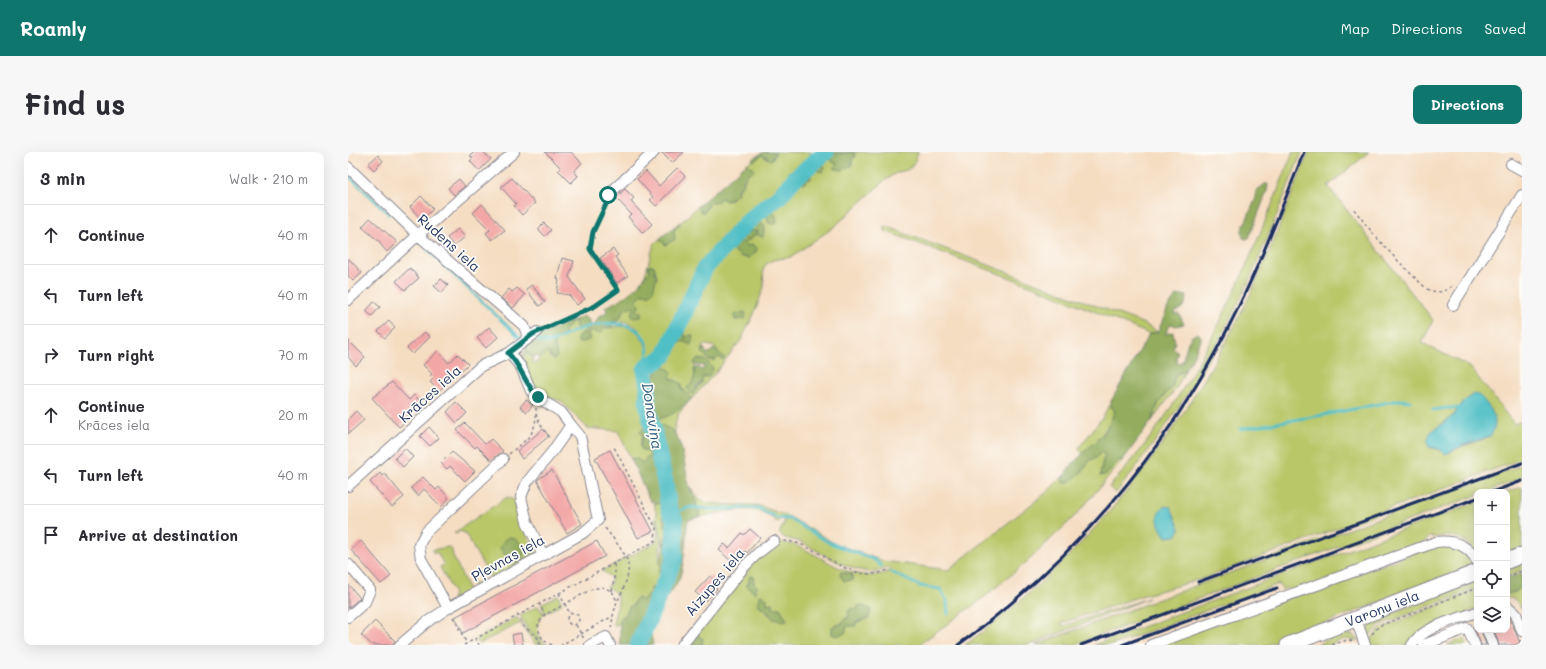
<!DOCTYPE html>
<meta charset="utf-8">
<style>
:root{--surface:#fff;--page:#f7f7f7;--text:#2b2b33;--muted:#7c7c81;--line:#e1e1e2;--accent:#0f766e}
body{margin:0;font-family:Mali,sans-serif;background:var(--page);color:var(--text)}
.controls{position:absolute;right:12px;bottom:12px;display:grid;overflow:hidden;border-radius:8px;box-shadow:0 4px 16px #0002}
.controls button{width:36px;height:36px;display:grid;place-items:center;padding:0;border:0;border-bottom:1px solid var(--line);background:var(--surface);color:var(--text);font:20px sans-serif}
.stop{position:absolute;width:12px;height:12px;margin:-9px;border:3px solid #0f766e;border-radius:50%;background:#fff}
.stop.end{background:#0f766e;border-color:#fff;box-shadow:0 1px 4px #0008}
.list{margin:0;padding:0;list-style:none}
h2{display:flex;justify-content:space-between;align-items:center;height:52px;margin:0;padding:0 16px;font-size:17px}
h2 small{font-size:13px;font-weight:400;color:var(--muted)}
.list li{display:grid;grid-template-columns:26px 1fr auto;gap:12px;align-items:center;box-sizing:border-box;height:60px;padding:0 16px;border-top:1px solid var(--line)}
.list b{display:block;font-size:15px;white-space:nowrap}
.list p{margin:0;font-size:13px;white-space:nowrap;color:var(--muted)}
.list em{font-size:13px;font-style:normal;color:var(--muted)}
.icon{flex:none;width:22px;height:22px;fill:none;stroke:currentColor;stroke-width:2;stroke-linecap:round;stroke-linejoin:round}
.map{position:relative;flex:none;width:1174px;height:493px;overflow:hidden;border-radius:8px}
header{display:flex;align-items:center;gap:24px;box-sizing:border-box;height:56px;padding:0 20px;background:var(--accent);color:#fff}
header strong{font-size:19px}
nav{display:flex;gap:22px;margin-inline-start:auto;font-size:14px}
.intro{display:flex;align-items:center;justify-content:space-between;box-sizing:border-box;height:96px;padding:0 24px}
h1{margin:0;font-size:28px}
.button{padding:10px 18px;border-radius:8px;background:var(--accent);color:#fff;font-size:14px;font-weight:700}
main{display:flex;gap:24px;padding:0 24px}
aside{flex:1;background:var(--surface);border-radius:8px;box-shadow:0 4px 16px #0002}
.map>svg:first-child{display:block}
.green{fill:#bac769;stroke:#6a7b64;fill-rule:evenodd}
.forest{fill:#93ac5d;stroke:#576e5e}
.water{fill:#51bfc6;stroke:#367792}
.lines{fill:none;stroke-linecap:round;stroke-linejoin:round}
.stream{stroke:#51bfc6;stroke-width:3}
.river{stroke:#51bfc6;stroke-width:17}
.building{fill:#f2a6a5}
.minor-casing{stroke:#888690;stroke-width:12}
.highway-casing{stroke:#888690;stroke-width:17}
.path{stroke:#888690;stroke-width:1.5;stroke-dasharray:3 3;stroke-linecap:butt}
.minor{stroke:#fff;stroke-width:10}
.highway{stroke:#fff;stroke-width:15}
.rail{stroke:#1b2f5e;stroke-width:3}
.route{stroke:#0f766e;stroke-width:5}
.labels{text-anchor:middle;stroke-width:3.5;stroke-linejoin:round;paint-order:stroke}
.street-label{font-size:14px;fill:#1b2f5e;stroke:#fdfcf7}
.water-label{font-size:15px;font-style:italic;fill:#2b5a7d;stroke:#fdfcf7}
</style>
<header>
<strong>Roamly</strong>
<nav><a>Map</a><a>Directions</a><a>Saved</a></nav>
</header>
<div class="intro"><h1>Find us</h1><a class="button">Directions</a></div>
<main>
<aside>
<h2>3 min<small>Walk · 210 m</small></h2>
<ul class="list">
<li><svg class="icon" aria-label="ahead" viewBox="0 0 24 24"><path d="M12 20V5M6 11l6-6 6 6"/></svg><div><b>Continue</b></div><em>40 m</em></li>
<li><svg class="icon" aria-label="left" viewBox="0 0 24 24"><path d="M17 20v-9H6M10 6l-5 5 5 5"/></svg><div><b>Turn left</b></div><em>40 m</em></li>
<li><svg class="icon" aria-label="right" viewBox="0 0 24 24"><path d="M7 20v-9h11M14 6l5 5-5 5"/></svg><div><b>Turn right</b></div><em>70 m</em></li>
<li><svg class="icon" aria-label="ahead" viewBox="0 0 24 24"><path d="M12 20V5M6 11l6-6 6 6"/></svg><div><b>Continue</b><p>Krāces iela</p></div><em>20 m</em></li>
<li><svg class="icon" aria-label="left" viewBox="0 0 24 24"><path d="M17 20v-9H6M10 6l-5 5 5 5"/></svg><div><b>Turn left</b></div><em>40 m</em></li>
<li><svg class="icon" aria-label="arrive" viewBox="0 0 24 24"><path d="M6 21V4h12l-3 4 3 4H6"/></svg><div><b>Arrive at destination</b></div></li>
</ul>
</aside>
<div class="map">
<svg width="1174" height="493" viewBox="0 0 1174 493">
<rect width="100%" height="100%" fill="#fdfcf7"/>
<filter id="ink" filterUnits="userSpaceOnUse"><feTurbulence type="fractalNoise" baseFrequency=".025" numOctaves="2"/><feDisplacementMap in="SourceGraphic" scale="8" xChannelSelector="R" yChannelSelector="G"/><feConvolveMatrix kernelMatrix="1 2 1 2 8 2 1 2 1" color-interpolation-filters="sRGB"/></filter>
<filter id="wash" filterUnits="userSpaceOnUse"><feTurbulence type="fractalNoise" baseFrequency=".012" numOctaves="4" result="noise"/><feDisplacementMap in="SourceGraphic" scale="16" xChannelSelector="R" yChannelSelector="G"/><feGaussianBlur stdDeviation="0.9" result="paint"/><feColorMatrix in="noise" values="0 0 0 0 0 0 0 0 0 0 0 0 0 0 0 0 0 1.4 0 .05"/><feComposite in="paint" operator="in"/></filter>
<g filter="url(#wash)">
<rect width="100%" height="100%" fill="#f5ddc2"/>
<path class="green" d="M428,0H469L467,4L474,0H570L565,14L559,18L548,21L536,29L486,75L443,105L425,108L418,112L415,118L416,135L406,162L393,188L368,220L331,261L327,273V281L311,272L307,273L301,252L314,266C331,255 331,265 338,240L322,226L303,225L300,228L298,220H296L298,256L303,275L295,283L292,294L302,301V305L295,311L287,306L283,307L270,279L239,276L213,249L197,244L184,231L175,205L177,201L185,205L184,209L185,211H189L191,205H194L198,200L203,206L209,205L206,189L211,187L216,177L220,175L224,169H229L235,176L240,178L231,191L243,187L240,183L242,179C268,176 286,164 299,196L300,192C294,180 286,169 271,169C268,170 265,171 262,171C265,167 267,168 271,166C278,161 272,155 285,155L286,158L283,162L294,160H291L289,158L291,153L288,149L294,142H302L309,125L306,114L304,113L300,115L302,120L300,122L297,123L306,92L311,87L312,89L326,88V77L350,54L354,60L360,55L361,51L373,46L378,49L382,48L392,36L404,15L398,12L414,3L418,6H425ZM357,193L365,194L372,202L364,209L354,198ZM353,207L362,215L360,223L355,225L352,233L346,240L339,236C346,232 348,224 346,217L348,215L346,212Z
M945,0H954C930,58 909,118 879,173C848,233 810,288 768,341L761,335C850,240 898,118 945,0Z
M961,0H1021L980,34L1085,168L1074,191L1122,215L1166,272L1174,269V307L857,426L793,444L714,471L715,474L801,446L681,493H617C744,399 831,286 901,145C923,98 941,48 961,0ZM1106,263L1145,280C1137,291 1114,291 1101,301L1081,295L1082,281Z
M537,74L794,171L810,180L801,182L692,137L537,79Z
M838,217L828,236L803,270L811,250L824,235L828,222L833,221Z
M762,251L764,256L767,258C763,272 747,295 734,301L730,297L754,266Z
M754,300L757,304L755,308L752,324L771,308H775L730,361L681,408L634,447L570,493H354V489L349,482L400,419L406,407L431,390C438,392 445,391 452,395C482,409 509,433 542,419L543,417C539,414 530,421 524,420C496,418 476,401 452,390C444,387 436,388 431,381L436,372V368L433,367L429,370C425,367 421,363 416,361C400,353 368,362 351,365L352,360L348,355L342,334L350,346L360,351L380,353H409L442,365L486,391L535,409L600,418L699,340L716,323L714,328L719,331L735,319L742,308L748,306ZM497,421L504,422V428L496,429L493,424ZM403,424L405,425L406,431L409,435L407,441L398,433L401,431ZM415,444L414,446H418L419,453L425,456H431L436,466L434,469L420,462L410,452ZM516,455L523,458L521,466L499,474L488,484L484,481L486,474C498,472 504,459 516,455Z
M1174,313V326L1138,340H1129V343L726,493H687Z
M1174,335V396L1159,401L1158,340Z
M315,336L320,338L323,341L319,359L315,363L317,374L320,378L315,394L306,351L308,352L315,342L312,339Z
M159,345L166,348L171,369L189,401L125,436V431C132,432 140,429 142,422L139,420L117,381L112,379L108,382L106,381Z
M1129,350V403C1118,387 1113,384 1094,384C1089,385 1087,386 1082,385L1075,391L944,441L939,436L934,438L931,432L764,493H746Z
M308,366C312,379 314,392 311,405L313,407V426L295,449L289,446L277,464L272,465V471L266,474C263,459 281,447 259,435L263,431V425L254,419L308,390L310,375L306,367Z
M1098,393L1116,398L1126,413L975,472L952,482L918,493H809L1084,395Z
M100,395L104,398L105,404L120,436L119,440L105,448L104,446L106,442L92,415L96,413L89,400L86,402L84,398Z
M1174,412V418L1159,424V418Z
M1129,429V436L1032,473L1020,485V477L1028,467Z
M1174,431V458L1167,447L1159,446V442L1168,440Z
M1129,438V456L1060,493H1023L1022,489L1031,477Z
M210,443L214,452L197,461L193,452Z
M190,454L196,462C186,472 188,486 200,493H194C188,482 174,475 173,463Z
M169,465L174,473L188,486L192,493H188L172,471L131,492L128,487Z
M992,481L1005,483L1011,489L997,487L981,493H969Z
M1117,486L1119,493H1099Z"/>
<path class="forest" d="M416,0H428L423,8L414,3L406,9L404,7Z
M469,0L485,2L506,0L507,4L504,9V13L495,18L487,17L488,11L484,10L481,6L473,9L477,15L474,20C466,19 463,13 463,6Z
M455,10L458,15L456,19L463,24V27L459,28L456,32L452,29L451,20L446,22L444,25L440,20L444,18L446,19L452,17Z
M398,12L405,15L406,18L399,23L395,28L396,31L389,38L390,42L378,49L373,46L367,51H361L356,60H353L350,54Z
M917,32H920L919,39L901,86L898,87L895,86L894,78L908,46V39Z
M418,57L420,60L424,59L428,64L429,71L423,72L420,70L419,61L415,62Z
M402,62L408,65L410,62L414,63L413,72L417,73L415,85L411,84L406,71L400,68L399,66Z
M332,70L330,75L326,77L327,87L318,93L311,87Z
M405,78L408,79L407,84L403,85L402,88L399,89L395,87L396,81H400Z
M388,88L398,91L399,95L403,92L409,96L408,100L402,106L393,105L383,96L384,92Z
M304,113L306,114L307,122L309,124L305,139L302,142H294L288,148L291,153L289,158L291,160H294L293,165L286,166L283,161L286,158L285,155C277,155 276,158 272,166L262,171L265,175H258L252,181L242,179L240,183L243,187L231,191L229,188L230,184L239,178L235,176L229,177L227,172L229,169H224L220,175L216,177L217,183L214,187L206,189L209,205L206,208L199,200L194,205C187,205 183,204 177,201L180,190L196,181L235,164L241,168V172L246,173L252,163L257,162L259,158L257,155C270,150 293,136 297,123L300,122L302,120L300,115Z
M835,143L839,144C838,153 835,157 827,159V162H831L836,172L828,174L823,172L817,182L825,180L827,190L825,196L830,200L828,206L829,211L834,210L840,190L844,184L850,181L853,184V188C846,200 842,219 828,222L824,235L811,250L803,270L775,308H771L759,322L752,324C754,317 754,309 757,304L754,300L748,306L742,308C738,316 725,331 715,331C712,318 749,290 757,280C759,277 766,262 767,258L764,256L762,251L801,182L810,180L820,155L828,144Z
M396,160L398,161L397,167L387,168L386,163Z
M334,176L337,178V186L343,183L345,184L343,193L334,189L331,192L328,191C328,186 327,178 334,176Z
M356,196L359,202L366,197L377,206L375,208L370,205L367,208H361L354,200Z
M349,207L358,208L365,217L360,225H355L354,231L349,234L346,241L344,242L339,236C345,231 348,225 346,217L351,215L354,218L357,214L348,213L346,210Z
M315,213L324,220L322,226L334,232L333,237L341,242L343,246C335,255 323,266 308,267C307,261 302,256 301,252C299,244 302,236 300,228L303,224L306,225L312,214Z
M311,272C314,274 323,276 326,280C340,299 335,334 349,350L348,355L352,360L351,365L340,368C338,380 336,418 331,427C319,452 296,459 305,493H272V465L277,464L281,455L285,453L288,446L295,449L301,441L303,436L308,433L309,428L313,423L310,420L313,414L311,411L320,378L317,374L315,363L319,359L322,341L320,338L315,336L312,339L315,342L316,349L312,352L302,349L283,307L287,306L295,311L298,306L302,305V301L294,298L292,294L295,284L292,280L298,274L304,275Z
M162,385C175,388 182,404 169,412L165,406L157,403L152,396L157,387Z
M493,420L504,422V428L496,429L492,423Z
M1174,421C1174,437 1173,438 1159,442V426Z
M403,424L405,425L406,431L409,434L407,441L398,433L401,431V425Z
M414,443L415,446H419V452L425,451V456H432L439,468L434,469L425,467L418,458L409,452L412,446L410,444Z
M511,453L523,457L521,466L507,471L508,474H499L497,481L488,484L484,482V475L495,471L496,467L501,465L500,459L504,456L509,457Z
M348,482L355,487L354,493H337Z"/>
<path class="water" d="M1125,242C1132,242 1134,246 1138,251C1147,262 1151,272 1142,284L1115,293L1098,302L1091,297L1081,295L1079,290L1082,281L1106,263L1112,253Z
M816,354L823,355L832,377L828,384L818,385C811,375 805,363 816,354Z"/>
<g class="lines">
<path class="stream" d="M0,23L41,62
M79,97L172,186
M190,189C194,190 199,191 203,190C209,189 216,184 222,181C244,171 288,162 299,192C301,198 298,205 300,213
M1085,258L1099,256H1110
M892,277L975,263L1052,248L1062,249
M324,363L336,357L343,355L360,357L410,356L429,366L442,367L480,390L527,408L533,414
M543,420L572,434L592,437L599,449L600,462"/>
<path class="river" d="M290,493L326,408L327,368L321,357L317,330L299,251L300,234L297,218L300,213L305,212L317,203L357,116L397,72L418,54L430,46L447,26L478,0"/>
</g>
<g id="blocks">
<path class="building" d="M126,0H135L143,7L131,19L122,9L125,6L122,4Z
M197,0H223L234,11L226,19L230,24L223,31L210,18L213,16Z
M313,0H336L324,11Z
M30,3L35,9L26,18L20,12Z
M329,16L337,24L308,54L302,48L305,45L289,27L298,19L311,34Z
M164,26L187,51L174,63L166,54L168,52L153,35Z
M111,27L117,34L106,43L100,36Z
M277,37L286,46L283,49L285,52L304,72L295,81L280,65L283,62L268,46Z
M73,44L85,57L74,68L62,55Z
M134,52L157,78L144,88L138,81L142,78L125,61Z
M22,66L49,90L39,100L32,92L33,91L14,75Z
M196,71L203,78L197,84L190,77Z
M110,77L117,85L106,94L99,86Z
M265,97L270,103L267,105L280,124L269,131L252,106Z
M0,106L14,121L5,129L0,124Z
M214,106L226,109L221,125L237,147L229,153L221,143L209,141L211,128L209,126Z
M62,116L71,126L57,138L48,129Z
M93,127L100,133L94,141L86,134Z
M184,133L197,150L191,154L178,137Z
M169,136L177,143L165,156L153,146L161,137L164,140Z
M26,150L32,155L24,164L18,159Z
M41,169L47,176L37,186L30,179Z
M141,175L150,185L138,196L129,186Z
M77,180L82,185L65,202L59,196Z
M0,188L17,205L8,214L0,205Z
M90,199L101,211L110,202L120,212L110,222L109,220L91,239L82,230L85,227L82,224L84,222L75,213Z
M44,230L61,248L66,243L74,251L59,264L61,266L51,275L24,246Z
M178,248L185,253L179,260L172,255Z
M108,250L119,261L109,271L99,260Z
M8,259L16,268L0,282V267Z
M117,271L137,292L143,287L155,299L143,308L129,294L127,296L109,278Z
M81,275L91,286L82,294L72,284Z
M195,277L201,284L174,307L169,299Z
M57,296L65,305L55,315L47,306Z
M262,298L305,379L290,386L247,306Z
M104,300L127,319L117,329L102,314L99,317L93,311Z
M204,318L234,372L219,381L189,328Z
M32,321L34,324L37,322L56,345L44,355L22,330Z
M75,325L88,338L91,335L101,346L93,355L76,337L70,344L63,336Z
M402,377L412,386L399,401L397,399L385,411L371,398L376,392L381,396L394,381L396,383Z
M13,389L43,424L33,432L3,398Z
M249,389L257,404L115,481L107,465Z
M362,424L367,428L364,432L369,437L358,449L347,440Z
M0,432L12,446L0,456Z
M1159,463L1162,466L1172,491L1166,493H1151L1146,478H1159Z
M27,469L47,489L43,493H24L13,483Z
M1127,478H1133L1138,493H1133Z
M173,481L175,493H166L164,483Z"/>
</g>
</g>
<g filter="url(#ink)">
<use href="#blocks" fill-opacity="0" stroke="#888690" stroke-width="1"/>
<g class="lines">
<g class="minor-casing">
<path id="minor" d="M1163,12L1174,18
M0,15L70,83L176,174L179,182L178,187
M260,43L306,0
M0,148L70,83L166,0
M1105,153L1174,43
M161,201L173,215L183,239L195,249L213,260L223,273L204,300L179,330L173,345L179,370L195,403
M0,334L133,214L161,201L189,180
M0,412L22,438L17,450L0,465
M1159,454L1168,462L1174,479
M100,456L73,407L71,393L78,380L155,307
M1008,467L1017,493
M1139,478L1145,493
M52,493L79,470L100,456L235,381L250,368L232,284L223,273
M242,493L258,485L262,493
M334,493L396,415L410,401L426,389
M803,493L1088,390C1106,388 1120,393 1129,409
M1064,493C1075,474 1110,467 1129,460
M1076,493L1119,476L1127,493"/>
</g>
<g class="highway-casing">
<g id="highway">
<path d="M1159,409L1174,403"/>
<path id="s1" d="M940,493L1129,420"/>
</g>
</g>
<path class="path" d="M1006,57C1028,87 1052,112 1079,137C1090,142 1097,140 1106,132
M198,176L247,154L270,138L241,97L245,80L258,53
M188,262L192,272L202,286
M161,302C180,286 189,283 188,256
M257,376C281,407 289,411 269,450
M436,389C473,390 501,437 542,417
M1159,425L1174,419
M264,439L267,421L266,412
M211,441L222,462
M191,451L197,463
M219 467a6 6 0 1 1 12 0a6 6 0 1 1-12 0Z
M170,462L175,474L189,485L193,493
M105,465L118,490
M228,473L236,487
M263,476L265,465
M1024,482L1031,474L1129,436
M127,486L131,493
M1172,488L1173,493
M116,493L307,389L308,376L266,295
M204,493L195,488L191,479L190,473L195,464L244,437L254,435L264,439L269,449L265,464L213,493
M984,493L999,488L1005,489"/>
<use href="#minor" class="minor"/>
<use href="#highway" class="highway"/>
<path class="rail" d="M1144,340L1174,329
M850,430L1174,311
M610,493C723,411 816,302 879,178C909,120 932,60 956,0
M733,493L1129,346
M774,493L929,436"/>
</g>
</g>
<g class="lines" filter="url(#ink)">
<path class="route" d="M190,245C176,231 174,215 160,201L185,182L247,154L270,138L242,97L245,80L261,46L260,43"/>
</g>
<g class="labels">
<g class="street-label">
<text transform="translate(101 91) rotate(42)" y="5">Rudens iela</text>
<text transform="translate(82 242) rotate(-42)" y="5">Krāces iela</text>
<text transform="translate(160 406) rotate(-29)" y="5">Pļevnas iela</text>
<text transform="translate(367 430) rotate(-50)" y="5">Aizupes iela</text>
<text dy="5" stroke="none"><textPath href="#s1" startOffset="101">Varoņu iela</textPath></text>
</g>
<g class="water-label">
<text transform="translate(304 264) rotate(81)" y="5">Donaviņa</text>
</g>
</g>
</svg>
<div class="controls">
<button>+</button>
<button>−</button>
<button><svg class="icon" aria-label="locate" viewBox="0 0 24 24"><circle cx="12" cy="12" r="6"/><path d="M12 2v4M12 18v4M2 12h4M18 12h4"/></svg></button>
<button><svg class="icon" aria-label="layers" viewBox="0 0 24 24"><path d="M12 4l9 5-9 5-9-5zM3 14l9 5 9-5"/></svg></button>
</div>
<div class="stop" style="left:260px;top:43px"></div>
<div class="stop end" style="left:190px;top:245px"></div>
</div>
</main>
